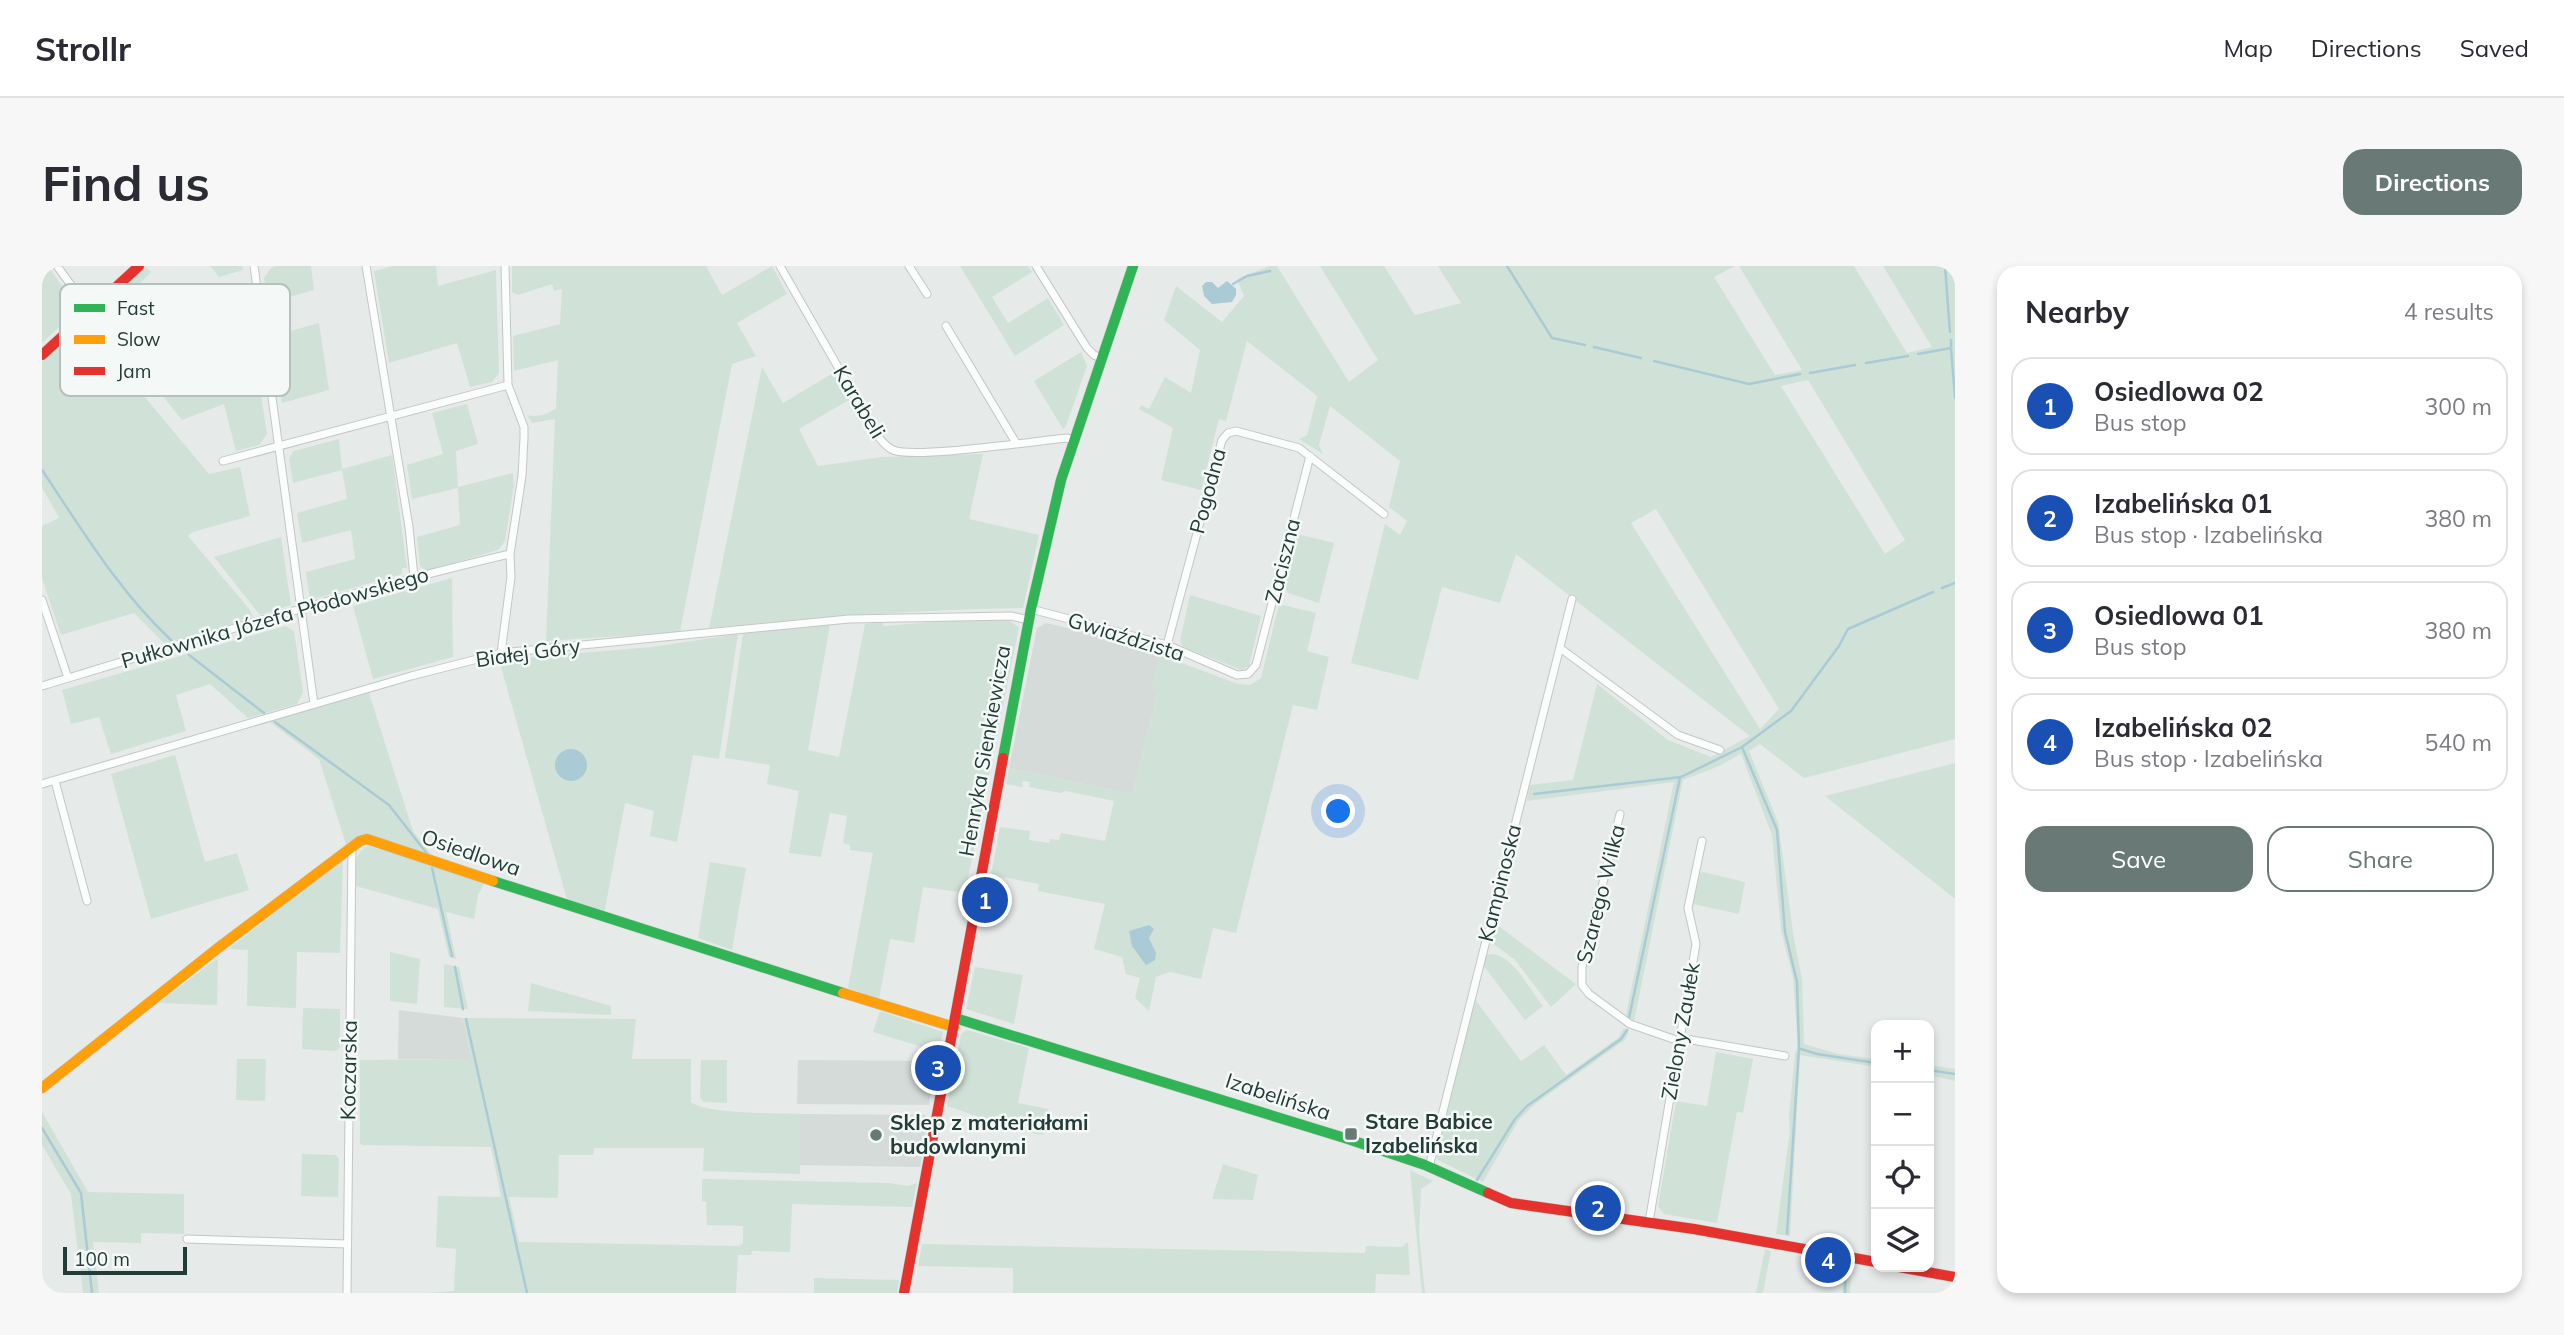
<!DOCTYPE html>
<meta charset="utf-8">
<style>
:root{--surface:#fff;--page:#f7f7f7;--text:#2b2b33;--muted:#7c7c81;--line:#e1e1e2;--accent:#687976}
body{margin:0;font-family:Mulish,sans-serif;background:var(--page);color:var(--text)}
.controls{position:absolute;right:21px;bottom:21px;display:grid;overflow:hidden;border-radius:14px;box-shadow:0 4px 10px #0003}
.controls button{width:63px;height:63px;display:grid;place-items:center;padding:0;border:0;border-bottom:2px solid var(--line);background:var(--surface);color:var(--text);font:35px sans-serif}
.scale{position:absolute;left:21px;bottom:18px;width:124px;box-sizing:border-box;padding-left:7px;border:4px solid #243c38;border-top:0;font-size:19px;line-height:24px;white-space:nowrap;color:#243c38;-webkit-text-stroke:5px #f4f9f7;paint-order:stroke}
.you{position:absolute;left:1297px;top:546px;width:24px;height:24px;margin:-18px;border:5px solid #fff;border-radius:50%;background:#1a73e8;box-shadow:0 0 0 10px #1a73e833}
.badge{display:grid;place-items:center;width:46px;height:46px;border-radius:50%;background:var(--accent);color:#fff;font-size:23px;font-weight:700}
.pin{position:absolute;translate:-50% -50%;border:4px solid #fff;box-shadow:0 2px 7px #0006}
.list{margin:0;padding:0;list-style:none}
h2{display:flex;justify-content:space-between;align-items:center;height:91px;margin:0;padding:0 28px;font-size:30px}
h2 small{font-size:23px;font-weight:400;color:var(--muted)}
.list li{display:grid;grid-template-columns:46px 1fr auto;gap:21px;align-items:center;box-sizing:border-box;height:98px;margin:0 14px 14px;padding:0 14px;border:2px solid var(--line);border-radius:21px}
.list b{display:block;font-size:26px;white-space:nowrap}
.list p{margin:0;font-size:23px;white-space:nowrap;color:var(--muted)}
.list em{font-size:23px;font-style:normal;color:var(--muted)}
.actions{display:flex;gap:14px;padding:21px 28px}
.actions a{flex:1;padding:16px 0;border:2px solid var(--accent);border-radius:21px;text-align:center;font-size:24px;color:var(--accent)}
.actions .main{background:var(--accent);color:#fff}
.icon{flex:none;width:38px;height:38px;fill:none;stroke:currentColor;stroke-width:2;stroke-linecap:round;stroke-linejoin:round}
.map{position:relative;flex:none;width:1913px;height:1027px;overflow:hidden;border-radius:21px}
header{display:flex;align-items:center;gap:42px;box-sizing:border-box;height:98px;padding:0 35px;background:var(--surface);border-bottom:2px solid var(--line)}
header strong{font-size:33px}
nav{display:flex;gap:38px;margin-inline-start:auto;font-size:24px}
.intro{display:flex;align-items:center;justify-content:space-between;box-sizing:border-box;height:168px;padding:0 42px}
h1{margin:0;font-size:49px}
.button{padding:18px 32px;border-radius:21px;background:var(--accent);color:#fff;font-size:24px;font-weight:700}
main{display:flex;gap:42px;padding:0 42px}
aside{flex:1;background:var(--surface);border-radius:21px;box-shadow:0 4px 10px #0003}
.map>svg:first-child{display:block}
.built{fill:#d4dbd8}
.green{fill:#d0e2d7;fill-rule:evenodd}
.water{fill:#aacad5}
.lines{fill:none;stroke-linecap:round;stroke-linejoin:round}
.stream{stroke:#aacad5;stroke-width:2.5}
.street-casing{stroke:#c3c7c5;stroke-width:9}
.fast-casing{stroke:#c2c8c6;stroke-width:11}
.slow-casing{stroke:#c2c8c6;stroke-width:11}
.jam-casing{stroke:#c2c8c6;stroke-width:11}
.street{stroke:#fbfcfc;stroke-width:7}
.fast{stroke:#30b455;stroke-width:10}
.slow{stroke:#ff9f0a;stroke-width:10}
.jam{stroke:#e5322d;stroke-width:10}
.poi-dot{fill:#687976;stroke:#f4f9f7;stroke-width:2.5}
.labels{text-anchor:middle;stroke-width:5;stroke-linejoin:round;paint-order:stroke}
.street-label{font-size:21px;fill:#243c38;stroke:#f4f9f7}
.poi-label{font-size:21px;font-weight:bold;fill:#243c38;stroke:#f4f9f7;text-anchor:start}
.key{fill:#f4f9f7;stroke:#b6c0be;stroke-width:2}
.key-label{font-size:19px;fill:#243c38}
</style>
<header>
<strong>Strollr</strong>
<nav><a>Map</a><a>Directions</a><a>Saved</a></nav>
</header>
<div class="intro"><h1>Find us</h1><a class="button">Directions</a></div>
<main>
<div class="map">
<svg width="1913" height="1027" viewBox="0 0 1913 1027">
<rect width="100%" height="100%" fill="#e6eae8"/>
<path class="built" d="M1004,357L1087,376L1113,387L1117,395L1109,422L1116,425L1090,528L967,502L995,362Z
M357,744L421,752L429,793H356Z
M756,794L894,795L887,839L755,838Z
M758,848L883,849L886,852L878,901L757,899Z"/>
<path class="green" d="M0,0H6L31,36L30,49L0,77Z
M103,0L109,6L93,22L121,54L151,31L160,61L207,48L225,168L217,179L194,185L182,138L140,154L63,58L62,49L46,63L167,208L198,201L208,250L151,266L146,270L208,344L211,351L124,379L92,347L19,369L0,312V260L17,252L0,221V95Z
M168,0H200L201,4L177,11Z
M235,0H269L272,24L226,37L222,12L229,2Z
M351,0H394L396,20L454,4L457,107L450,116L428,121L415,77L347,97L332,5Z
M470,0H664L680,29L730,0L745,28L695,57L714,90L690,98L638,366L504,375L513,153L490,157L485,149C494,152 507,148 514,142L516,94L472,105L471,70L518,58L520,23L512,25L510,18L476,29L470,26Z
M918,0H986L990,6L950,31L966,57L1006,32L1022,59L973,90Z
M1227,0H1235L1307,116L1336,94L1278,0H1342L1373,49L1419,37L1396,0H1693L1672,11L1733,109L1760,104L1697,0H1812L1865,87L1890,81L1841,0H1913V473L1762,512L1718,478L1707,485L1736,556L1752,673L1760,713L1762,778L1796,788L1834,793V801L1758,789L1748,970L1734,968L1748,865L1747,850L1753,788L1756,780L1751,712L1739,664L1730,569L1699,488L1675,501L1641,514L1592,755L1584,749L1632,516L1485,535L1487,519L1531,514L1555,418L1626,474L1669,491L1708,470L1474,288L1458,337L1400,321L1376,414L1309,397L1343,258L1358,269L1365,255L1347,241L1358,195L1288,140L1277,179L1281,188L1257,173L1265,169L1275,130L1205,75L1184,155L1177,153L1159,224L1119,214L1131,162L1097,143L1099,139L1107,143L1123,111L1149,127L1158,84L1122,54L1134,20L1180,56L1202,30L1195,13ZM1766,114L1863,274L1843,288L1739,120ZM1614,243L1737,443L1718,463L1589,257Z
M277,57L287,124L240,137L231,70Z
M1039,86L1045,100L1024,160L1021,163L992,115Z
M720,101L741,137L791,107L807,134L757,163L776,200L840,191L941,188L927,253L997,269L981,342C876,344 771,352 667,362Z
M425,138L436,178L414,185L416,221L471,207L472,220L463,275L456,284L384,305L378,300L375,271L418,259L416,222L370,233L365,199L401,188L390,147Z
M297,173L300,203L350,189L365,302H360V308L268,334L264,306L313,293L309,264L260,277L255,247L305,233L300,204L251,217L247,192L252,185Z
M1255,268L1292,277L1277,337L1246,327L1242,321Z
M239,271L249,339L218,349L172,291Z
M410,312L411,391L331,413L311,340Z
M1148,329L1219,350L1207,400L1200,404L1141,381L1138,375Z
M1237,338L1274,347L1265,385L1287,391L1275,444L1251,439L1194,667L1171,662L1159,713L1128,706L1114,711L1107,745L1093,732L1098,712L1084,708L1080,691L1052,683L1063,638L996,625L997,618L949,609L958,561L988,565L987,574L1007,577L1008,573L1017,574L1019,567L1063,575L1072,535L1024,525L1018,527L987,521L988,516L981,515L980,521L964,518L967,502L1090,528L1116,426L1108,423L1117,395L1113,387L1196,418L1208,419L1219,412Z
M931,353H964L977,361L923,627L881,621L872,677L848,673L837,733L806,722L831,587L808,584V579L801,577L805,550L788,547L779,591L747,587L757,525L725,518L728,499L683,492L701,367L788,359L766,484L797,491L823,358L841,356V360Z
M243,360L252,365L261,426L255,438L206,452L168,418L134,429L144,465L69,488L57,451L29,458L20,424Z
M696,368L677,493L651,489L635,576L608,570L612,545L583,537L562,648L526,637L459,401L460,395L479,392L610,381Z
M327,427L371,565L392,592L323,568L304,578L277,493L228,456Z
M133,489L163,596L195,587L207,624L109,653L69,508Z
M1913,497V632H1912L1783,530Z
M326,580L386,597L442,618L436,629L432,653L404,646L414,693L407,691L396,643L314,620C314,605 310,586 326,580Z
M301,592L298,687L255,686L254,742L205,740L206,684L187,683Z
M668,596L704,602L690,684L656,672Z
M1661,606L1703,616L1697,648L1651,638L1657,607Z
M1454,658L1531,716L1534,718L1509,741L1473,694L1449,676Z
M348,686L378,693L375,738L348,735Z
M1448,688C1471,688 1488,724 1501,740L1483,754L1441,699L1443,690Z
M176,692L175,739L116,737Z
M402,698L417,701L426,743L402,741Z
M933,701L981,709L972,758L924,743Z
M489,717L569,740V749L486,745Z
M1432,732L1479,795L1502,779L1524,809L1576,772L1582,762L1587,765L1583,774L1493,838L1476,855L1441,916L1396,894L1393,887Z
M261,742L298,743V781L294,785L260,783Z
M838,745L901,766L897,786L831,766Z
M421,752L594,753L590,793H649V836C662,848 736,847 758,848V908L661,905L662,882H552L551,889H517L516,932L467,931L477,976L697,980L701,977V960L665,959L664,936L660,935V913L847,917L866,920L875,917L870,941L750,938L748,986L710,985L709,989H696L694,1027H384L412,1025L414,983L394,981L396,930L459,931L449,881L320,879L318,877V794L429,793Z
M925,764L987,782L976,837L1006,843L1001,869L964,863V860L905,840L919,768Z
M1674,786L1711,793L1701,847L1695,846L1675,957L1622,948L1616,940L1634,835L1665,840Z
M195,793H224L223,835L194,834Z
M659,794H685V837L662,836L658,832Z
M1887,799L1913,803V815L1887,809Z
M0,846L46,926L142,928V968L99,967V977L51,976L57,1027H41L29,928L0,879Z
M260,888L294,889L297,893L296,931L259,930Z
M1181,898L1216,909L1211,934L1170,933Z
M1368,904L1391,915L1379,923L1377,967L1383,1027H1380Z
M1366,976L1368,1009L1334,1008L1333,1027H971V1002L876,1000L880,978L1323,987L1324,980L1360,981Z
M1723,983L1729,985L1721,1027H1714Z
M1801,999L1809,1001L1808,1027H1800Z
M772,1012L857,1014L855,1027H772Z"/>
<path class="water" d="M1185,15L1194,23V29L1190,36L1170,38L1162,30L1160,20L1164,16H1170L1176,22Z
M513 499a16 16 0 1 1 32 0a16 16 0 1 1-32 0Z
M1107,659L1112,663L1107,672L1114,687L1113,694L1104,699L1090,680L1087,665Z"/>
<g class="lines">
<path class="stream" d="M1465,0L1510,72L1543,79
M1903,0L1908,66
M1191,18L1205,10L1228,5
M1552,81L1599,92
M1909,82L1913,132
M1876,88L1909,82V74
M1612,95L1707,118L1758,108
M1824,97L1866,90
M1768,107L1813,99
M0,204C39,262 77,326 129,374
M1900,322L1913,317
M147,389L222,447
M233,456L347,539L386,589
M1700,481L1735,564L1743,666L1755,716L1757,782L1745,968
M1492,528L1639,511L1700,481L1749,445L1797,380L1806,363L1891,326
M390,602L410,690
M413,701L421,743
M1587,752L1638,512
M424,753L485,1027
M1759,783L1775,788L1834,797
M1887,804L1913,808
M0,862L39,927L50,1027
M1435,914L1473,853L1485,840L1579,773L1585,764
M1782,975L1804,980
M1803,1027L1804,1001"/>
<g class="street-casing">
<path id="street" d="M15,0L48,45
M212,0L272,438
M324,0L367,261L372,311
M738,0L835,169C839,174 844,181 851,184C873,193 993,175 1025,172L1031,174
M867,0L885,28
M994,0L1045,82L1052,89L1059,92
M904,60L974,177
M181,195L466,119
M0,334L26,412
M989,343L1125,379L1195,409L1206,408L1214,399L1268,190
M1125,379L1180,174L1186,167L1194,165L1257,182L1342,248
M1518,382L1636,469L1678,484
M459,387L469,311L468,288L480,210L482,172V161L466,119L463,0
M0,420C155,373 310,325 468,288
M13,515L45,635
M0,518L369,410L459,387L807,353L969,350L987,354
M1578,548L1540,701V719L1547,728L1588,758L1637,775
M1638,772L1743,790
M1387,901L1530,333
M1607,956L1654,678L1646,642L1660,575
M145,973L305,978
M305,1027L310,580"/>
</g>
<g class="fast-casing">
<path id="fast" d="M961,492L989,343L1019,214L1091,0
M451,615L801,727
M913,752L1306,873L1383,899L1446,927"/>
</g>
<g class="slow-casing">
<path id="slow" d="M801,727L912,761
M0,822L176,682L318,575L325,573L451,615"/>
</g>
<g class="jam-casing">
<path id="jam" d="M0,89L97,0
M1446,927L1469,937L1652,963L1834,996
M1857,1001L1913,1011
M862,1027L961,492"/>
</g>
<use href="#street" class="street"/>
<use href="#fast" class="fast"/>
<use href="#slow" class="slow"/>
<use href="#jam" class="jam"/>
</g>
<g class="poi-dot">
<rect x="1302" y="861" width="14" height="14" rx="3.5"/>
<circle cx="834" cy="869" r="7"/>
</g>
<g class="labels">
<g class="street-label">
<text transform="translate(817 136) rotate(59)" y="7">Karabeli</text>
<text transform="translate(1166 225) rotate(-75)" y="7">Pogodna</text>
<text transform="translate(1241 295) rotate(-76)" y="7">Zaciszna</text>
<text transform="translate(233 352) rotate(-16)" y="7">Pułkownika Józefa Płodowskiego</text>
<text transform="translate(1084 371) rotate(17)" y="7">Gwiaździsta</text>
<text transform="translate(486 387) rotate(-8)" y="7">Białej Góry</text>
<text transform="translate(943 485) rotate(-80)" y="7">Henryka Sienkiewicza</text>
<text transform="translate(429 587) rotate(19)" y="7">Osiedlowa</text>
<text transform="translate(1458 617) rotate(-76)" y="7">Kampinoska</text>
<text transform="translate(1559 628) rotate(-76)" y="7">Szarego Wilka</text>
<text transform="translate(1639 765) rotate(-80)" y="7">Zielony Zaułek</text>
<text transform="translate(307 804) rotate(-89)" y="7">Koczarska</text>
<text transform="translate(1236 831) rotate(18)" y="7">Izabelińska</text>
</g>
<g class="poi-label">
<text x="1323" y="863">Stare Babice<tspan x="1323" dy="24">Izabelińska</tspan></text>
<text x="848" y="864">Sklep z materiałami<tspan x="848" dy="24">budowlanymi</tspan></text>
</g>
</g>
<rect x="18" y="18" width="230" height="112" rx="10" class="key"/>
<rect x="32" y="38" width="31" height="8" fill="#30b455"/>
<rect x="32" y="69" width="31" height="9" fill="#ff9f0a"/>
<rect x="32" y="101" width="31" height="8" fill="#e5322d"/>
<g class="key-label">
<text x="75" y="49">Fast</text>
<text x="75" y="80">Slow</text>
<text x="75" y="112">Jam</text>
</g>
</svg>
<div class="controls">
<button>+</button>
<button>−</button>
<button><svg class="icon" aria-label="locate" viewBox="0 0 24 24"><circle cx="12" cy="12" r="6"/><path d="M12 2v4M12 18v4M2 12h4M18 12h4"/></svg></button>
<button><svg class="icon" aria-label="layers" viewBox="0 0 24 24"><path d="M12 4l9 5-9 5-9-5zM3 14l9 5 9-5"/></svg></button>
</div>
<div class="scale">100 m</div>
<div class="you"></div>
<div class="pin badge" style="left:943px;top:634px;background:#1a4fb4">1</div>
<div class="pin badge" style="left:1556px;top:942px;background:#1a4fb4">2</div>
<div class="pin badge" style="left:896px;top:802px;background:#1a4fb4">3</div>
<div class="pin badge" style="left:1786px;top:994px;background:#1a4fb4">4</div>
</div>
<aside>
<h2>Nearby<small>4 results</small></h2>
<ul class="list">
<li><span class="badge" style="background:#1a4fb4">1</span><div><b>Osiedlowa 02</b><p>Bus stop</p></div><em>300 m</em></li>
<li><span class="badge" style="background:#1a4fb4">2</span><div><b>Izabelińska 01</b><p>Bus stop · Izabelińska</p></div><em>380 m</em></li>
<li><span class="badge" style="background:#1a4fb4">3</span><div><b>Osiedlowa 01</b><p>Bus stop</p></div><em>380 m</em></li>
<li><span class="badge" style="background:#1a4fb4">4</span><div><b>Izabelińska 02</b><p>Bus stop · Izabelińska</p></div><em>540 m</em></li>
</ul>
<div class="actions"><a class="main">Save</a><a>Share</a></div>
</aside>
</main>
